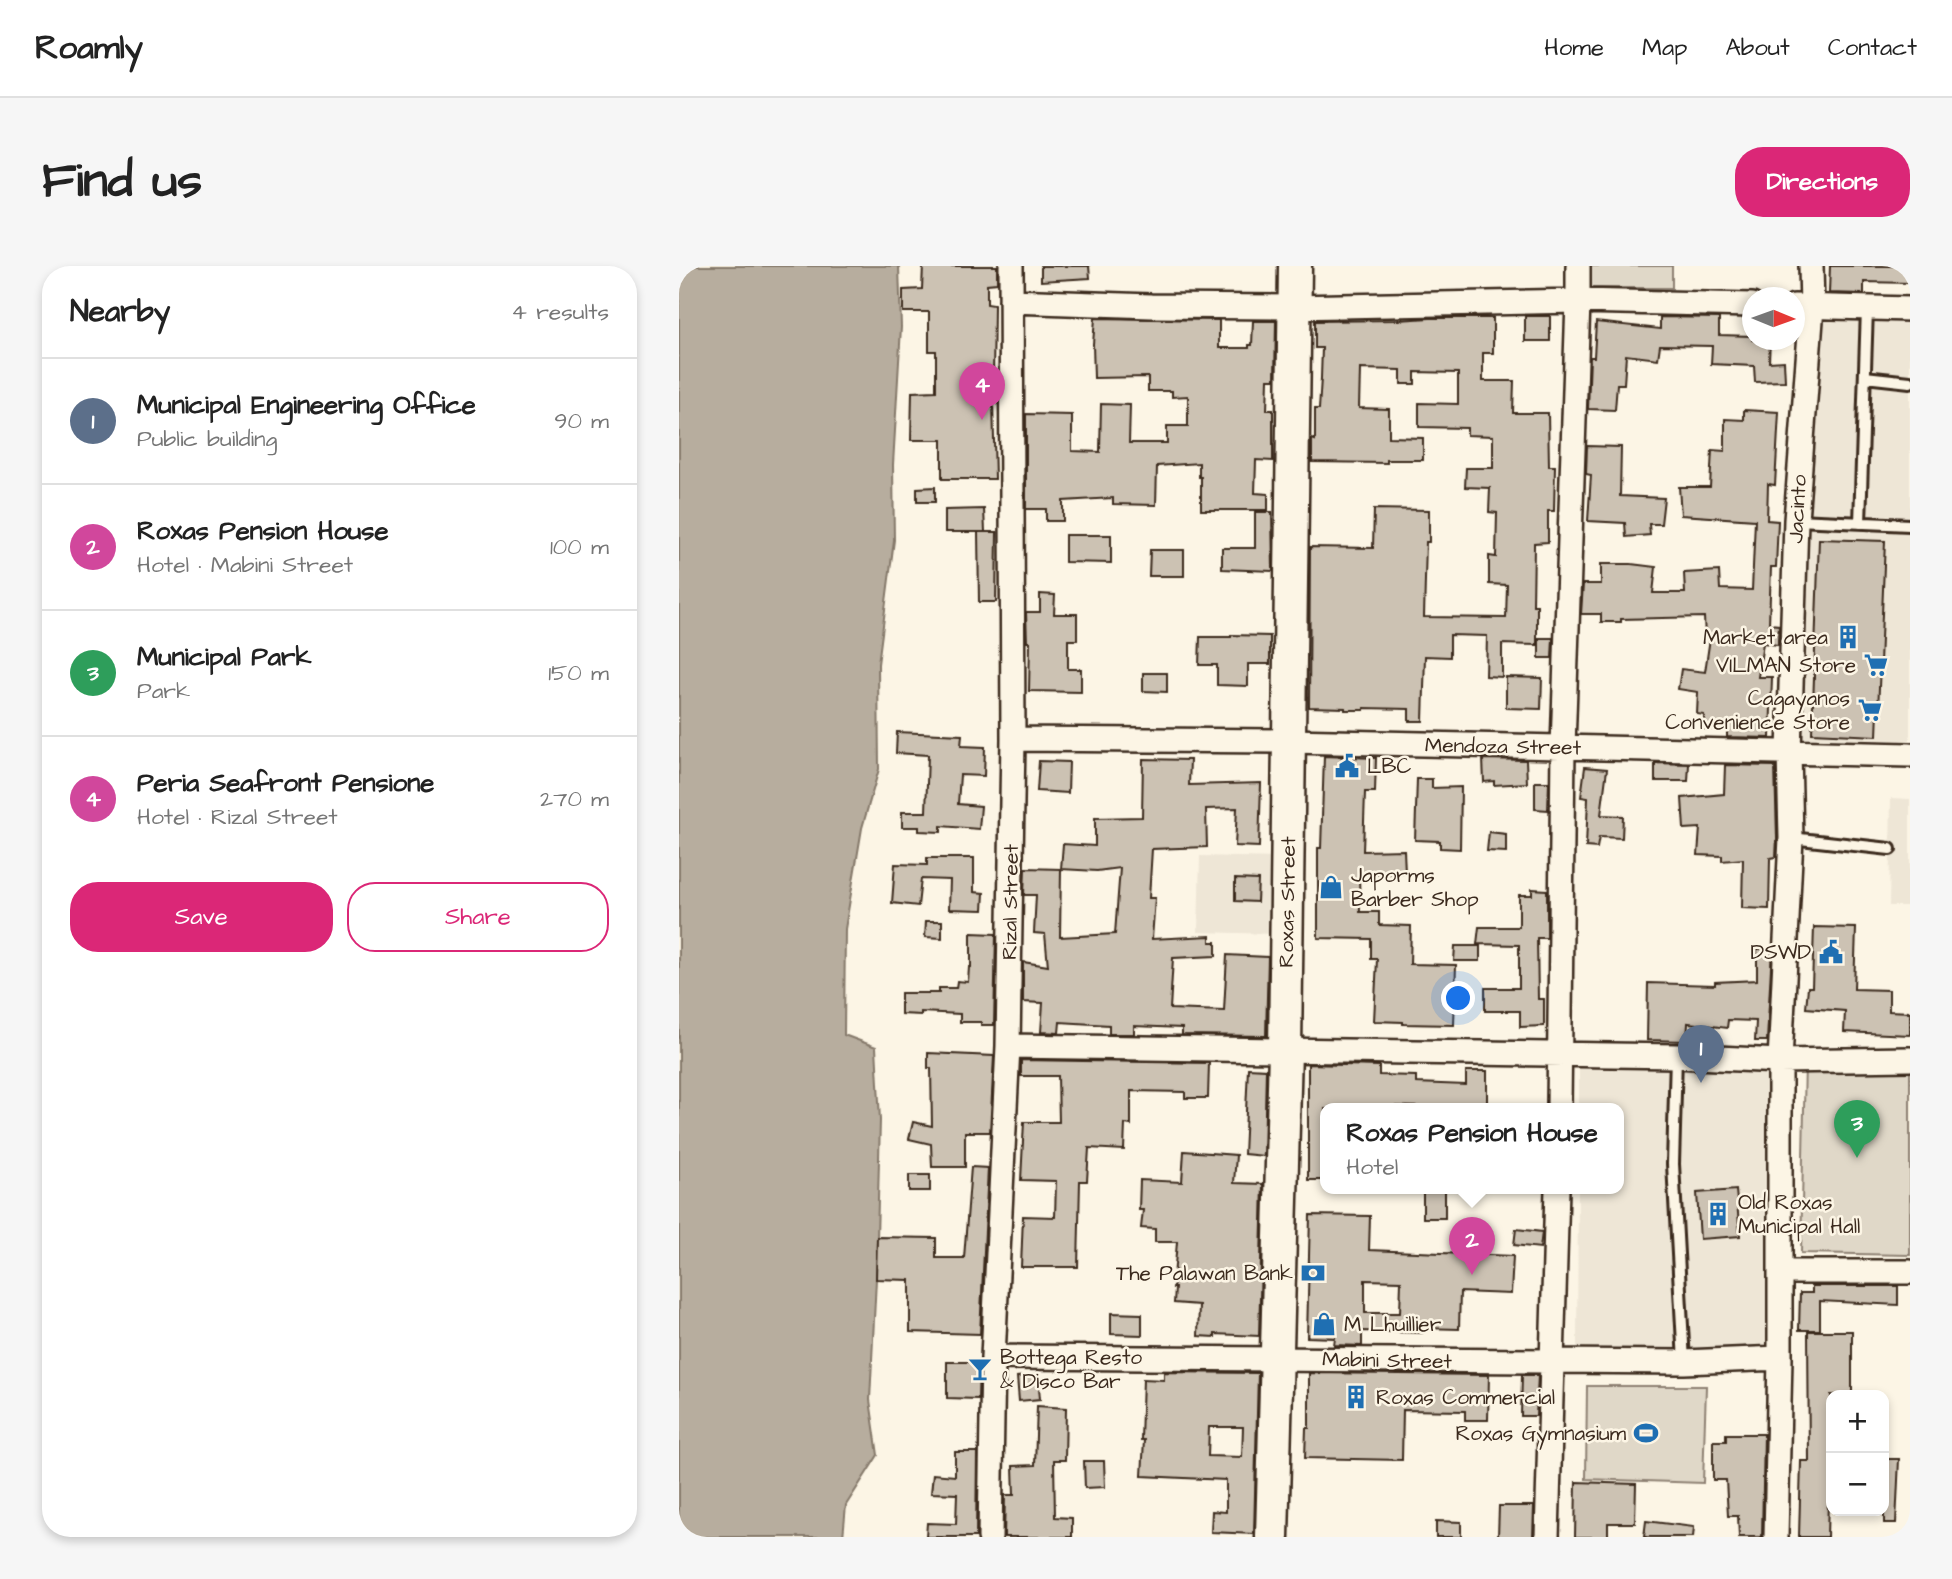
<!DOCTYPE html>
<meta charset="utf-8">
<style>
:root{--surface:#fff;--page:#f6f6f6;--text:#222;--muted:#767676;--line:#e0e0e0;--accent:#db2777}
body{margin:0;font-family:"Architects Daughter",sans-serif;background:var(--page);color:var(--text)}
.controls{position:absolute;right:21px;bottom:21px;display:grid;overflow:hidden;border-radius:14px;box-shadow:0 4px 10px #0003}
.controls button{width:63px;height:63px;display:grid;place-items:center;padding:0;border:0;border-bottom:2px solid var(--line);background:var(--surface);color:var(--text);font:35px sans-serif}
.compass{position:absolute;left:1063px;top:21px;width:63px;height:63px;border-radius:50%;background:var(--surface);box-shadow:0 4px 10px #0003;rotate:91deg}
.you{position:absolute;left:780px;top:733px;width:24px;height:24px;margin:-18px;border:5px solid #fff;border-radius:50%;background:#1a73e8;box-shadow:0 0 0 10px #1a73e833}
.badge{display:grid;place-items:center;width:46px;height:46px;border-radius:50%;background:var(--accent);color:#fff;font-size:23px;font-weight:700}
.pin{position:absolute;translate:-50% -58px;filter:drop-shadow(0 2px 4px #0008)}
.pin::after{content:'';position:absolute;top:37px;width:24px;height:21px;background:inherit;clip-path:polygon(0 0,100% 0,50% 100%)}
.popup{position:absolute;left:641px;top:837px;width:304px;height:91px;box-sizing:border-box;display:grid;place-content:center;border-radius:14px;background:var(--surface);filter:drop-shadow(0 2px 5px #0005);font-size:23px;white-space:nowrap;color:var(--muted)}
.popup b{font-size:26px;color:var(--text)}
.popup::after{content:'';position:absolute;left:50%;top:100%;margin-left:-14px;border:14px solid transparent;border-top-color:var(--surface)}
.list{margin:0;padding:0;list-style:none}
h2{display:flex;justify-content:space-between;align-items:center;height:91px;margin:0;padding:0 28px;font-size:30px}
h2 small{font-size:23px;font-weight:400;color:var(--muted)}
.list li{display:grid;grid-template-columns:46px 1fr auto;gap:21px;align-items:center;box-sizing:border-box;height:126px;padding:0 28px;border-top:2px solid var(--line)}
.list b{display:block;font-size:26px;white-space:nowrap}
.list p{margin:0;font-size:23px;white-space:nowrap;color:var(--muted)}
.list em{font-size:23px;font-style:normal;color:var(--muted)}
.actions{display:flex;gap:14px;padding:21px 28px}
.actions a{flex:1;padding:16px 0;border:2px solid var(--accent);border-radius:28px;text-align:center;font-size:24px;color:var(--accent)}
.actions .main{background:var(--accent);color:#fff}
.map{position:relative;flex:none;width:1231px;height:1271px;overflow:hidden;border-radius:28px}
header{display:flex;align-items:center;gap:42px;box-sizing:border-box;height:98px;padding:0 35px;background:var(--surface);border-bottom:2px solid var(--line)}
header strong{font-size:33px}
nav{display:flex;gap:38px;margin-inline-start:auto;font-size:24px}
.intro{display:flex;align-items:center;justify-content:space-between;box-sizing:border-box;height:168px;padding:0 42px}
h1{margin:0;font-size:49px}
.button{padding:18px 32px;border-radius:28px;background:var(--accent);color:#fff;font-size:24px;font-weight:700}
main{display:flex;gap:42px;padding:0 42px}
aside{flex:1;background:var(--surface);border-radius:28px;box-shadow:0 4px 10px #0003}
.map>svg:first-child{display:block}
.built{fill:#eee6d6}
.green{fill:#e0d8c8;stroke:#8e8173;stroke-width:2}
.water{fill:#b7ad9e;stroke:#85796b;stroke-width:2}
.building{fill:#ccc2b3;stroke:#3b2a1e;stroke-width:2;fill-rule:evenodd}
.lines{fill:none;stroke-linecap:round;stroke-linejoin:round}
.service-casing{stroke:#3b2a1e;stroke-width:16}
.minor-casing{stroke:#3b2a1e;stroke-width:28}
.secondary-casing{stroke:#3b2a1e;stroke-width:37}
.service{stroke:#fcf5e5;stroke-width:10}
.minor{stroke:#fcf5e5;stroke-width:23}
.secondary{stroke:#fcf5e5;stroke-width:32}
.labels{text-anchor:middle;stroke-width:5;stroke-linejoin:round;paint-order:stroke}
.street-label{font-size:21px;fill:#3b2a1e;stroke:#fcf5e5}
.poi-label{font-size:21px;fill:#3b2a1e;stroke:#fcf5e5;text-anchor:end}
</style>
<header>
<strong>Roamly</strong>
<nav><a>Home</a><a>Map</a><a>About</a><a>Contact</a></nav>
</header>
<div class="intro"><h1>Find us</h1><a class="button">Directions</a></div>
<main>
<aside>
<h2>Nearby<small>4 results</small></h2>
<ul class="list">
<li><span class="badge" style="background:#5c6f8a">1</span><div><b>Municipal Engineering Office</b><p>Public building</p></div><em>90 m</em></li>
<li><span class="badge" style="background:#d1479c">2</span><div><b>Roxas Pension House</b><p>Hotel · Mabini Street</p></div><em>100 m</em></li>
<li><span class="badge" style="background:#2e9e5b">3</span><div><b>Municipal Park</b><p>Park</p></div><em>150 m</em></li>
<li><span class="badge" style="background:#d1479c">4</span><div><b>Peria Seafront Pensione</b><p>Hotel · Rizal Street</p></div><em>270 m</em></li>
</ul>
<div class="actions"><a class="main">Save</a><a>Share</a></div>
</aside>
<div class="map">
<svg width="1231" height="1271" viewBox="0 0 1231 1271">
<rect width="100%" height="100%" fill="#fcf5e5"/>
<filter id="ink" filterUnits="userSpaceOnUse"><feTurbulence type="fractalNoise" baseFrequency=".0143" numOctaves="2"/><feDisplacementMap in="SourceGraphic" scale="14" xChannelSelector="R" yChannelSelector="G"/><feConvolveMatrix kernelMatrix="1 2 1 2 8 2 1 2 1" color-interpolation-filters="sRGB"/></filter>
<g filter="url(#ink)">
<path class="built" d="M1136,54L1231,56V474L1123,473Z
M1212,532L1231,533V640H1210Z
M521,590L598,592L596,668L519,666Z
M900,795L1100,798V1083L898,1081L899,923H940V843H900Z"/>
<path class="green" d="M911,0H993V22H910Z
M1126,796L1231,798V989L1122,987Z
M908,1120H1027L1024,1217L907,1213Z"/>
<path class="water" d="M0,0H220L222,61L214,199L215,274L199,398L200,503L183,562L166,663L165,769L197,781L201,854L197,1013L191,1134L199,1189L167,1239L164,1271H0Z"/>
<path class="building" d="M244,0H318V17L308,18V38L315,39L314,112H318V135H314L316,213H263V174H232L233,126L257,125V85H250V46H224V24L243,23Z
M362,0H410L411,12L362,15Z
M1151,0H1231V17L1185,16V28L1150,27Z
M846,50H871V75H846Z
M981,51L1040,52V69L1074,70V74H1091L1090,96L1105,95L1106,115L1076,116L1075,100L1032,98L1033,80L981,79L979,93L947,89L945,118H938L936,144L909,143L911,91H915L917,56L981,63Z
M416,52L540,54V82H570V79H573L574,55H597L596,113H589L588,144H594V195L577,194L576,227L589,228V244H522V211H520V197L478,200L477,239L434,238V232L384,235V255H367V243H347V148L393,149V185L421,186L422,138L451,139L450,177H488V160H509V130L493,131V125H469V111L415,112L414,78Z
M751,52H814V87H804V115H835L834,147H869L870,200H876L875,245H869V276L855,277V280L854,339H858V379L823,378V411L807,410L808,370L771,369V391L746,390L744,455H730V443L685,442V444H666V442L630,441L631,281L694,282L695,243L750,244V276H747L745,351L827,352L828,319L810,318V290L817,291L818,247L810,246L811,222L786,221L787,202H814V170L788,169V162L740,161V137L779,138V107L736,106V118H722V104L681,103L680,142L710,143V171L744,172V194H708V197L633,196V173L636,174V143H640L642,112L643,82H636V55L719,54Z
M1065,144L1100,146L1096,219L1089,218L1088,254L1099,255L1097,301H1092L1090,358L1100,359L1099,374V379L1084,377L1079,411H1093L1091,472L1048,471V464L1025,463V449L1018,448L1019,426L999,423L1002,403L1026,406L1031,372H1026L1025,351L942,353V356H922V348H902L904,318H922V298H952L977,301L974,327H1006L1005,307L1040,305L1041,323L1073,324L1076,254L1002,249L1000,221H1031L1033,184L1046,185V153L1065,154Z
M908,180L942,181L941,230L985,232L982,258H970L971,269L947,271L946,257L909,255L912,209L907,208Z
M256,221V236H238V222Z
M305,243L306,266H266V244Z
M576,246H593L594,305L543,303V282H576Z
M299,266H318L317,336H300Z
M386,269H432V297L386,296Z
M1140,273L1206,275L1198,470L1133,467Z
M471,284H505V310H470Z
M361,328L376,329L375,348H398V374H389V403H402V426L350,425L351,376H348L347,346H361Z
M552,369L591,370V398H569V420L538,419V399H520L521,371H552Z
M860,372H874L873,392H860Z
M464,407H488V426L464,425Z
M827,411L863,412L862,443L827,442Z
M218,466L283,469L282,480L306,481L305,510L281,509L279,538L302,540L300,563L262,560V566L240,565V561H223V546H247L249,489L217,487Z
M645,490L697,492L696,526H686L684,585L725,584L726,607L680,609L681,646H700V659L732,660L731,698L777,699L775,759L724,758V756L695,755L698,693H692V673L639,672V582H642Z
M464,493L511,494L510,519L582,517L580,581L556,580L558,542L527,543L528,581L473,583L470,632H476L473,673L531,670V676H537V690L494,692L491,743L545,745L548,689L589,691L587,770L503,769V762L455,760V768H430V759L381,756L380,767L362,766L364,737L344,736V696L369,700L366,668L355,667L357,629H345L346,602L382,603L384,578L416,580V552L463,551ZM441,602L436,668L381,671L382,603L418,605Z
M804,493L847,494L848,517L815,519V515L805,516Z
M360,495L390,496L389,527L358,525Z
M976,497L1010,498L1009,515H976Z
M1046,499L1096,500L1098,572L1097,591L1091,592L1090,643L1063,642L1064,593L1043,595V590L1019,589L1021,562L1005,563L1003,532L1045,528Z
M906,501L928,503L922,549L944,550L943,572L920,571L918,582L907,581L909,532L902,531Z
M738,513H753V522L782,521L781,583L761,582V575L736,574Z
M856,516H870L869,544L856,543Z
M810,566L827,568V586L808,585Z
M248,592H295V626L305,627L304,644L270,643L271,614L242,613L239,640L213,637L216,598L248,599Z
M556,613L579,614L578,636L556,635Z
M853,623L868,624V672H858L859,733H865V760L841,761V745H806V722H840V679L798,678L800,661H840V629H853Z
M247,655H263V672L246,671Z
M1135,661L1177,662L1175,723L1210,724V745L1231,746V769L1165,766L1166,745L1127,742L1129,721H1133Z
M292,667L317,668L315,759H302V756H281V748L242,746V749L222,748V727H260V722H277L278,715L289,716L290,701H292Z
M776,680H801V695H775Z
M1078,683H1093L1088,775H1076L1077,755L1049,754L1048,762L1009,757L1008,775L968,774L969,717L1036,719V716L1078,714Z
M249,787L315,790L311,866H286V901H253L252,878L230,873L234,856L253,860L252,802H249Z
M342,794L530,797L529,832H506V826L452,825V859L446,858L445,884L410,882L408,915H401L399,1001H342L344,950L376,951L377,915L342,914L345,856H380L379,810H342Z
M629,798L700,800V809L737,810V817L787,819V805H808V843H742V841L700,840V843H646V914H629Z
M569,802L587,803L585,890L565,888Z
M505,885L557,889L555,917L584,918L580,1070L536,1068V1071L519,1070L520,1039L495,1037L496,1022H494L498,976H476V963L462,962L464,944H460L461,914L503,916Z
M292,901L309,902L301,1068L231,1066V1014L197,1013L198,971L257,972V992H285Z
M230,909H251V925H230Z
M744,923H766V952H744Z
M1057,924L1061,970L1021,973L1018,927Z
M631,949L691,950L690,984L834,990L832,1028L781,1026L780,1063L743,1062V1067L683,1065V1080L655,1079L656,1072L628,1071ZM686,1014L722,1015L721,1047H686Z
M837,963L863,966L861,982L835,979Z
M1133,1020H1219V1039L1141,1035V1064H1120L1121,1027H1133Z
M432,1047L463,1048V1069L432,1068Z
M1129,1065H1173V1129H1152V1234H1149L1148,1271H1120L1122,1195H1130Z
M268,1096H300L299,1133L268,1132Z
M485,1106L579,1107L575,1268L532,1266L533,1245L547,1246V1214L463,1210L465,1174H462L464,1113L485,1114ZM530,1161H564L563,1191L529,1190Z
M630,1107L810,1109L809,1154H786V1145L724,1144L723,1194L626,1192L627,1162H630Z
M359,1109L361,1133L340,1135L338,1111Z
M843,1109H859L857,1150H842Z
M358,1140L387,1142L386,1194H375L376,1251L393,1252V1271H325L326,1229H335L334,1200L356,1199Z
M1047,1168H1085L1083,1271H1060L1059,1250H1049L1047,1214H1034V1175H1047Z
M276,1186H298L297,1271H247L248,1257L277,1258L278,1228L252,1227L254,1208L276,1210Z
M1205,1193H1220L1217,1257H1205Z
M405,1195H425L426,1221L406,1222Z
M897,1216L957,1218L956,1257H929V1271H896Z
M820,1240H855L854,1271H819Z
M757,1255L782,1256V1271H757Z
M967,1255L1015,1261L1014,1271H965Z"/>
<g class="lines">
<g class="service-casing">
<path id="service" d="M1186,111L1231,116
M1117,254L1231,259
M1181,257L1188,42
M1112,572L1211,583
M997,790L994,898L1005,1096"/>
</g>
<g class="minor-casing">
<path id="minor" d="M332,35L472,40L614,41L899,35L1073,39
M1115,40L1231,43
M334,473L610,475L1231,489
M329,780L997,790L1101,795L1231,793
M880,843L884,481L899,35V0
M1102,1006H1231
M314,1091L1005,1096L1101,1092
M311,1271L314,1091L329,780L334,473L332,0
M868,1271L878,923
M1097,1271L1101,1092V795L1112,572L1110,486L1117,254L1133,41L1132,0"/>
</g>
<g class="secondary-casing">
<path id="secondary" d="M593,1271L606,784L616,0"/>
</g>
<use href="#service" class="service"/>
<use href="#minor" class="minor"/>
<use href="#secondary" class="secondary"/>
</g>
</g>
<defs>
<g id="building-bare" transform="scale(1.89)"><path d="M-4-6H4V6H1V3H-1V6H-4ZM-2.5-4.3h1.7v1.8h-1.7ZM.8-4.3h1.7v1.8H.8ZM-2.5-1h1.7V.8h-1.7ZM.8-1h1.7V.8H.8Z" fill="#1f6fb2" stroke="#fcf5e5" stroke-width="2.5" paint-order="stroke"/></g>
<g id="supermarket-bare" transform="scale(1.89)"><path d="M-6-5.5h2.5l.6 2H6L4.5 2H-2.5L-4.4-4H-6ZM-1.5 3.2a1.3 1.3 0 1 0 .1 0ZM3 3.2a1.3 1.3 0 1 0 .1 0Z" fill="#1f6fb2" stroke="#fcf5e5" stroke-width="2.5" paint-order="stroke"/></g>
<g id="civic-bare" transform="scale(1.89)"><path d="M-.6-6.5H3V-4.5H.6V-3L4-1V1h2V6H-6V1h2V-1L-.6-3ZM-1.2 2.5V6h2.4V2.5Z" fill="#1f6fb2" stroke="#fcf5e5" stroke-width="2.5" paint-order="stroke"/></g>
<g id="shop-bare" transform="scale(1.89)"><path d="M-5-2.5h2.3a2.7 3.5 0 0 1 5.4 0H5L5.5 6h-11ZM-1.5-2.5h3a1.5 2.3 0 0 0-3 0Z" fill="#1f6fb2" stroke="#fcf5e5" stroke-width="2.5" paint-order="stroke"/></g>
<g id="bank-bare" transform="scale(1.89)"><path d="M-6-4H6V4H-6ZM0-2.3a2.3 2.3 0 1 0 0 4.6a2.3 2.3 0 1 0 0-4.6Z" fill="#1f6fb2" stroke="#fcf5e5" stroke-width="2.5" paint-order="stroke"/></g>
<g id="bar-bare" transform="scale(1.89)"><path d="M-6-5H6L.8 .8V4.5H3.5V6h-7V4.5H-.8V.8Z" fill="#1f6fb2" stroke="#fcf5e5" stroke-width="2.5" paint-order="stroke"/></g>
<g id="stadium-bare" transform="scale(1.89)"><path d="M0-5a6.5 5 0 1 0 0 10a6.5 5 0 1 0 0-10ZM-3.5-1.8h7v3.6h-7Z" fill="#1f6fb2" stroke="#fcf5e5" stroke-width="2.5" paint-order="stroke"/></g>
</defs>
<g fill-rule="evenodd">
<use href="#building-bare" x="1169" y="371"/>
<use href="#supermarket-bare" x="1197" y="399"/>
<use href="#supermarket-bare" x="1191" y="444"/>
<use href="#civic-bare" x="668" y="500"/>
<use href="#shop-bare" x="652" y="621"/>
<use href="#civic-bare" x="1152" y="686"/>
<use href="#building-bare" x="1039" y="948"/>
<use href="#bank-bare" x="634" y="1007"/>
<use href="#shop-bare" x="645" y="1058"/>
<use href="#bar-bare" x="301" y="1103"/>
<use href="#building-bare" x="677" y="1131"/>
<use href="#stadium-bare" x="967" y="1167"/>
</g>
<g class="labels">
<g class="street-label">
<text transform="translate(1118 243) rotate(-87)" y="7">Jacinto</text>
<text transform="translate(824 480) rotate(1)" y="7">Mendoza Street</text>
<text transform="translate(331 636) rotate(-89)" y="7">Rizal Street</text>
<text transform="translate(608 636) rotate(-89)" y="7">Roxas Street</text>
<text transform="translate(708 1094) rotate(1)" y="7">Mabini Street</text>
</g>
<g class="poi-label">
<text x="1149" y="378">Market area</text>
<text x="1177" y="406">VILMAN Store</text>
<text x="1171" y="439">Cagayanos<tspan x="1171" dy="24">Convenience Store</tspan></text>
<text x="688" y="507" text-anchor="start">LBC</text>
<text x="672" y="616" text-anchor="start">Japorms<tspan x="672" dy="24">Barber Shop</tspan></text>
<text x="1132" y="693">DSWD</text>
<text x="1059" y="943" text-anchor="start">Old Roxas<tspan x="1059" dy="24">Municipal Hall</tspan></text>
<text x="614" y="1014">The Palawan Bank</text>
<text x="665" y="1065" text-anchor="start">M Lhuillier</text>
<text x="321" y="1098" text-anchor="start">Bottega Resto<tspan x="321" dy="24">&amp; Disco Bar</tspan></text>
<text x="697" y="1138" text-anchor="start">Roxas Commercial</text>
<text x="947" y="1174">Roxas Gymnasium</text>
</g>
</g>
</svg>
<div class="controls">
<button>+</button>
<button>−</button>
</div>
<svg class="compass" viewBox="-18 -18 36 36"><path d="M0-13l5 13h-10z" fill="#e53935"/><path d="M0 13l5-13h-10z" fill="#767676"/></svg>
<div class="you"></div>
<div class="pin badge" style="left:1022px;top:817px;background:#5c6f8a">1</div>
<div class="pin badge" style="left:793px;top:1009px;background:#d1479c">2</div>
<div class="popup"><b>Roxas Pension House</b>Hotel</div>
<div class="pin badge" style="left:1178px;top:892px;background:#2e9e5b">3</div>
<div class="pin badge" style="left:303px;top:154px;background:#d1479c">4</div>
</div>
</main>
